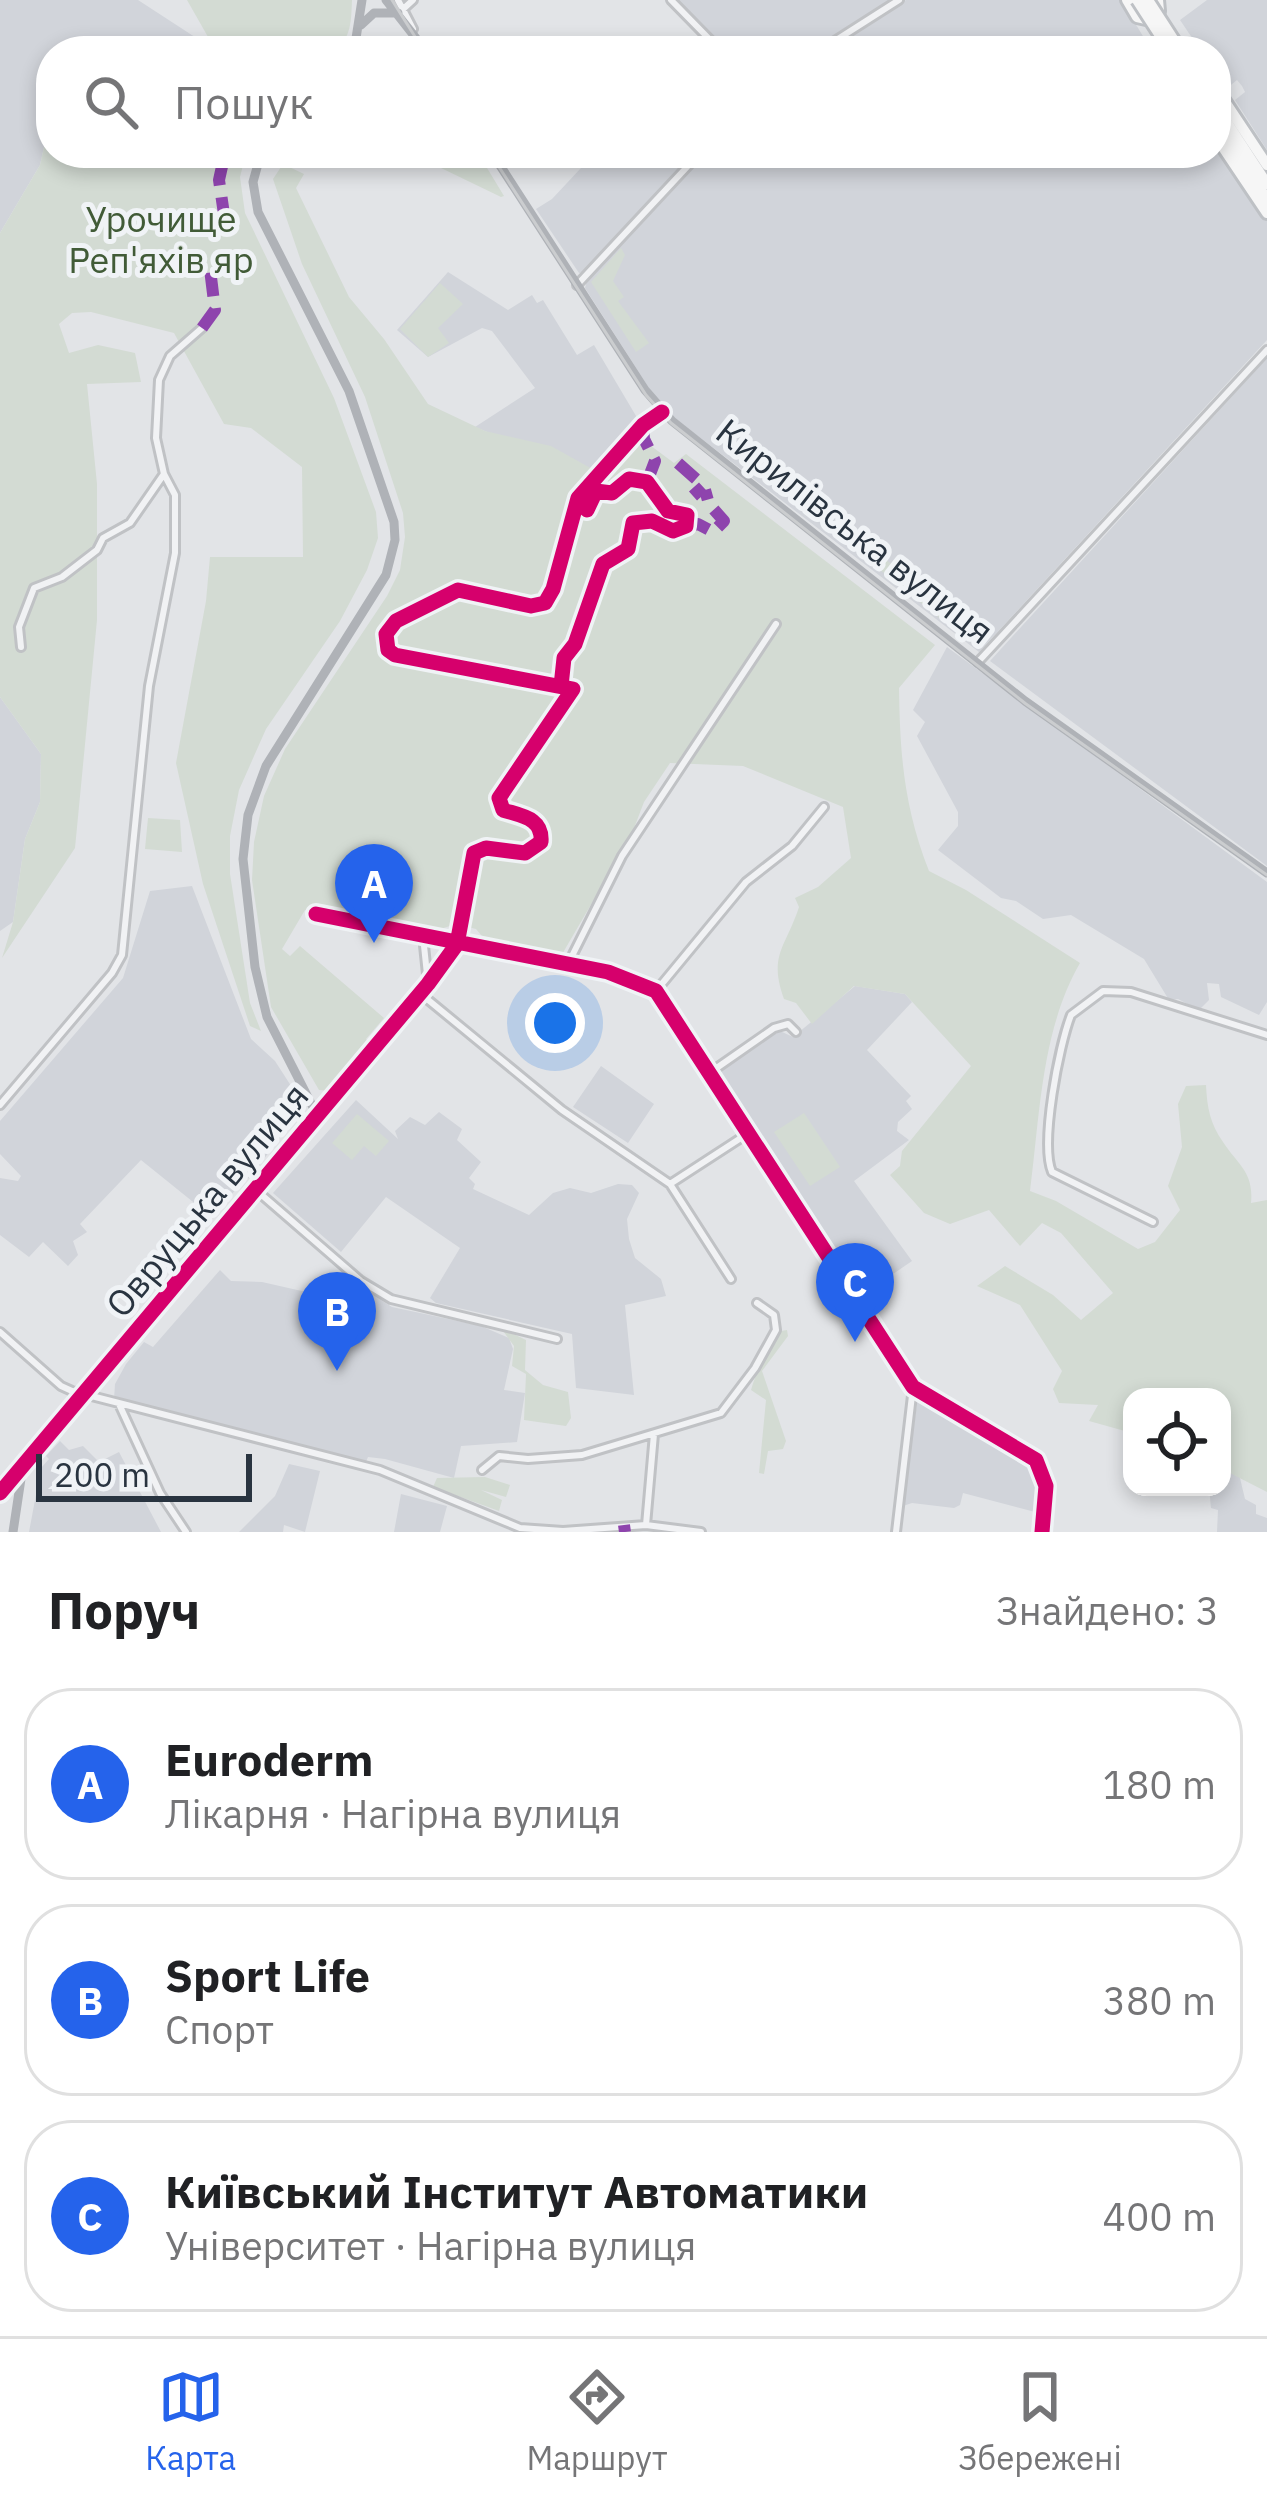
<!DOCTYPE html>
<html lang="uk">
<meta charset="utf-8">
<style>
:root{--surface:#fff;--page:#f2f2f2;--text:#202124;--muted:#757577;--line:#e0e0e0;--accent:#2563eb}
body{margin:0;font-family:"IBM Plex Sans",sans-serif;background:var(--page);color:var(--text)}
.controls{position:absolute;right:36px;bottom:36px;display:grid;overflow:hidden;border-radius:24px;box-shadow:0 6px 18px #0003}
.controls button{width:108px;height:108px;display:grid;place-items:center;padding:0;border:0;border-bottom:3px solid var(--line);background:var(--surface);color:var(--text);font:60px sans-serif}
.scale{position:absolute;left:36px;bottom:30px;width:216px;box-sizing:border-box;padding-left:12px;border:6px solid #293440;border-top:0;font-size:33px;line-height:42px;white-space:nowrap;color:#293440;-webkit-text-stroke:9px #f0f3f6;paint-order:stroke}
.you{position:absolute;left:555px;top:1023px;width:42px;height:42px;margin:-30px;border:9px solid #fff;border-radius:50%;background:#1a73e8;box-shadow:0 0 0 18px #1a73e833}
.badge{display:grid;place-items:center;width:78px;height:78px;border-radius:50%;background:var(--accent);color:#fff;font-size:39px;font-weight:700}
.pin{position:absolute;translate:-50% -99px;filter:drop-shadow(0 3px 6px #0008)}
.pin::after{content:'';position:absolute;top:63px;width:42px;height:36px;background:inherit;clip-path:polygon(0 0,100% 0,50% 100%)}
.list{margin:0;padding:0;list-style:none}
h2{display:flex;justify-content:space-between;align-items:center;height:156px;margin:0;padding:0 48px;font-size:51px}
h2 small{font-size:39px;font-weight:400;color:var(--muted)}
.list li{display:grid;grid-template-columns:78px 1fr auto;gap:36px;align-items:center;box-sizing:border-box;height:192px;margin:0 24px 24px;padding:0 24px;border:3px solid var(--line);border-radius:48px}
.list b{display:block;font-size:45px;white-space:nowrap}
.list p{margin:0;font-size:39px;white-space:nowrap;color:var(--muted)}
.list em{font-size:39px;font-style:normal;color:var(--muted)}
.icon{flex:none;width:66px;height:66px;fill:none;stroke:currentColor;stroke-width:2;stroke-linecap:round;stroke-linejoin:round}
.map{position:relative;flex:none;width:1267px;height:1532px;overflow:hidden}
.search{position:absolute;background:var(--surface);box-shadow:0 6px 18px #0003;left:36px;right:36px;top:36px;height:132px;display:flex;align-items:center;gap:30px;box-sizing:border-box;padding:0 42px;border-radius:48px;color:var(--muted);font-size:45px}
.sheet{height:804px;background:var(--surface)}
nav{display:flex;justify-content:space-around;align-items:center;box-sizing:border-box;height:168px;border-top:3px solid var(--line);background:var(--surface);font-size:33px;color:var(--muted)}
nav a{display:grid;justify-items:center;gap:6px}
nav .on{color:var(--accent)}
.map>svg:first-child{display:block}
.built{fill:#d1d4da}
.green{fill:#d3dbd3}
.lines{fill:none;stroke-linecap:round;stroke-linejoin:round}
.street-casing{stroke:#c0c2c5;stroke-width:12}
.primary-casing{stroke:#bec1c5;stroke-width:16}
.street{stroke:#f1f2f4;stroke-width:6}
.secondary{stroke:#afb2b7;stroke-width:9}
.primary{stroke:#f6f6f6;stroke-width:10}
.tram{stroke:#cbcdcf;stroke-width:3}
.primary-bridge-casing{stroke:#bec1c5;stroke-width:16;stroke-linecap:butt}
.primary-bridge{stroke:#f6f6f6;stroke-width:10}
.quiet{stroke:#8e44ad;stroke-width:12;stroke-dasharray:24 12;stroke-linecap:butt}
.cycleway-casing{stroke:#f0f3f6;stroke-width:22}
.cycleway{stroke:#d6006c;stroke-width:15}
.labels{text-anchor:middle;stroke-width:10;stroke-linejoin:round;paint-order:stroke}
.park-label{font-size:36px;fill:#415b37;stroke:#f0f3f6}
.street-label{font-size:36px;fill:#293440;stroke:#f0f3f6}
</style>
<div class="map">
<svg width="1267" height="1532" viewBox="0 0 1267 1532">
<rect width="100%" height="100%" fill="#e2e4e7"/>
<path class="built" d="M0,0H138L201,41L204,51H51V116L40,165L0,233Z
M677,0H891L810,51H728Z
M906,0H1121L1152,51H825Z
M1207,0H1267V150L1235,100L1245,92L1242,86L1237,80L1226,89L1216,73V51H1201L1180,20Z
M1216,146L1267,219V340L979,652L677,420L656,399L585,288L587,280L704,153H1216Z
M595,153H696L585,272L579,273L536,209L552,199Z
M448,272L508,310L532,295L537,303L543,300L577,355L594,345L639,421L588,473L475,427L535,388L492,331L482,328L428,357L397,330Z
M1267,358V866L990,661Z
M947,647L1267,882V1002L1259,1015L1221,997L1219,984L1207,983L1209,1000L1199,1010L1178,999L1169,1000L1144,959L1071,915L1043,919L1016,901L1001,898L938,850L958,826V812L917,736L925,722L913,710Z
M0,697L41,754L40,802L25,839L13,922L0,931Z
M192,886L251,1039L275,1061L295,1092L294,1118L250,1178L244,1179L213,1218L141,1160L80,1224L87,1232L73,1241L78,1255L68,1266L43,1242L29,1257L0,1235V1178L18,1181L21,1176L0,1154V1121L123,978L150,891Z
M855,986L905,994L912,1002L867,1050L911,1096L906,1101L912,1109L898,1122L897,1131L909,1140L854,1181L912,1261L858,1298L714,1074L780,1031L793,1037Z
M601,1066L654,1104L628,1143L573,1107Z
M356,1100L398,1139L395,1131L410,1117L425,1125L439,1112L462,1129L457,1140L481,1162L469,1178L475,1184L473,1189L529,1215L553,1193L570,1188L591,1193L618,1184L632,1185L639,1193L627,1219L629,1239L635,1258L661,1279L666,1296L625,1305L634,1395L576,1388L572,1334L436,1303L430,1298L460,1248L386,1197L341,1252L273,1193Z
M220,1270L231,1281L262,1282L337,1299L347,1279L392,1307L481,1326L509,1338L513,1349L504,1390L525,1393L517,1442L461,1446L454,1478L385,1459L368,1457L365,1464L114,1400L115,1384L126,1364L144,1342L153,1347Z
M918,1396L1030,1461L1040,1476L1039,1513L963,1493L960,1505L954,1508L912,1503L903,1506Z
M60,1441L69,1450L83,1446L99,1462L119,1452L161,1532H29L41,1468L49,1459L46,1456Z
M289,1464L320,1471L305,1532L284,1525L283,1532H239L275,1496Z
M1222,1465L1239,1474L1245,1499L1256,1505V1514L1267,1518V1532H1217L1218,1510L1211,1508L1209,1487H1222Z
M401,1494L447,1506L440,1532H394Z"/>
<path class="green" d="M187,0H352C351,20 352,38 334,51H216Z
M51,116V153H246L240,177L245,213L334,398L376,512L378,538L367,570L340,621L266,729L239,790L230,836V874L250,1003L261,1031L250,1026L203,884L176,763L206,601L210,557H303L302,467L251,428L224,424L174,333L91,312L72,313L59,324L69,353L98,345L135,353L141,382L87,384L97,484V620L75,848L2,958L13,922L25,839L40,802L41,754L0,697V233L40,165Z
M410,153H478L504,196L501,197Z
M283,164L304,174L296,188L349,297L384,339L428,404L485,431L551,446L603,475L639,437L674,463L686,454L935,645L899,688C900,756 904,807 929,871L966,890L1080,963C1041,1031 1040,1115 1030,1191L1056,1201L1138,1249L1155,1242L1180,1210L1168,1186L1182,1147L1178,1104L1186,1086L1206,1085C1207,1107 1210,1124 1223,1142C1238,1165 1254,1172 1251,1203L1267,1200V1492L1222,1469V1397H1132V1433L1089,1421L1098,1405L1059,1403L1053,1389L1062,1371L1020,1305L977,1286L1005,1266L1053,1295L1081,1320L1113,1293L1061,1233L1042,1223L1020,1246L989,1210L950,1224L924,1213L890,1175L900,1166L902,1151L971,1066L905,994L854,986L812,1024L796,1003L784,999C768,955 786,947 799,907L795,898L818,887L851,858L843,807L743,766L670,763L644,802L631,836L561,956L486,941L476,929L456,924L428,933L305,910L282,949L290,956L300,946L384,1018L366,1039L370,1044L330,1091L319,1090L271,1007L252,880L254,842L264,796L285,749L387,596L400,570L405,537L403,513L365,397L302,264L273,179Z
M621,248L625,255L613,281L624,297L618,301L649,343L636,352L591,282Z
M440,283L463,304L438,328L449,343L428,357L400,329Z
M850,531L950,611L942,620L847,543Z
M148,818L180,820L182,852L145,849Z
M804,1113L840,1167L810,1186L774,1132Z
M357,1114L389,1141L376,1156L364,1146L352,1160L332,1143Z
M501,1328L526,1340L525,1370L543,1385L568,1392L571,1418L566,1426L524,1420L526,1374L512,1366L514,1346Z
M787,1330L788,1336L762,1371L786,1441L783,1449L768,1451L764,1474L759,1473L766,1400L751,1390C757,1368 768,1350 781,1331Z
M485,1477L510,1485L506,1497L481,1490L502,1500L499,1511L433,1487L437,1478Z"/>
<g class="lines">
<g class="street-casing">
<path id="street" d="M398,0L413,29
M671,0L721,51
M401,11L413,0
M819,51L899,0
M577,285L700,153
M21,647L19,627L34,588L62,577L97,550L103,538L130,523L164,474
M978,662L1267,350
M316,914L608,972L656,991L913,1387L1036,1460L1046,1486L1042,1532
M423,936L428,984
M568,964L622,856L776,624
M656,991L746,882L792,846L824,807
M421,994L562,1110L670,1184L731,1279
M708,1074L774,1028L788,1024L796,1032
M0,1105L112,973L122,955L149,686L175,553V495L164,474L156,438L159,380L170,356L202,328
M318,1117L428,984L457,944L474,853L486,848L525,853L541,842C543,818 522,816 503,810L499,798L573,689L395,655L388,650L386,634L396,621L458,590L531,606L545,603L553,589L578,498L643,425L662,412
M670,1184L747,1134
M256,1190L361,1281L391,1299L557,1339
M1153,1222L1052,1172C1040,1143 1059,1046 1071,1015L1103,991L1131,992L1267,1035
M0,1332L61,1386L72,1391L380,1470L520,1528L563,1531L646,1525L701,1532
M119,1404L160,1493L186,1532
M482,1470L499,1456L528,1459L582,1455L721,1413L755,1368L776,1330L774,1315L757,1303
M646,1525L654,1434
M896,1532L913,1387"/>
</g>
<g class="primary-casing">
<path id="primary" d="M1127,0L1137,17L1146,19L1159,11L1158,0
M1216,88L1267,165
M1216,106L1267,184
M1216,122L1267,199
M1216,137L1267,213"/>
</g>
<use href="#street" class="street"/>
<path class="secondary" d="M386,0L426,51
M361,25L374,13H398
M354,51L362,0
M492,153L645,390L672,421L1025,701L1267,873
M0,1493L318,1117L267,1017L255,967L243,859L248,815L266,766L386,575L395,540L394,522L349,391L258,212L253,182L261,153
M13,1532L22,1472"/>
<use href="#primary" class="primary"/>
<path class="tram" d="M392,0L424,51
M490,153L646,395L671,423L1026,704L1267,875"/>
<g class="primary-bridge-casing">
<path id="primary-bridge" d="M1137,0L1170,51
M1148,0L1181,51"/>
</g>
<use href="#primary-bridge" class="primary-bridge"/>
<path class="quiet" d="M225,221L219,180L225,153
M202,328L215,310L210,269
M643,425L644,439L655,461L647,482
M678,463L704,486L693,496
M686,526L698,524L713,532L724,521L709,504L705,490
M624,1525L625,1532"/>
<g class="cycleway-casing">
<path id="cycleway" d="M561,686L564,658L575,644L603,564L628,549L633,523L652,521L673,531L686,526L687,515L668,511L647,482L629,479L612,493L596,491L587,510
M316,914L608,972L656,991L913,1387L1036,1460L1046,1486L1042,1532
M0,1493L428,984L457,944L474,853L486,848L525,853L541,842C543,818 522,816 503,810L499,798L573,689L395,655L388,650L386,634L396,621L458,590L531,606L545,603L553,589L578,498L643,425L662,412"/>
</g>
<use href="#cycleway" class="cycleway"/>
</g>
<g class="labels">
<g class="park-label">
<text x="161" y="232">Урочище<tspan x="161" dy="41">Реп'яхів яр</tspan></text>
</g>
<g class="street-label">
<text transform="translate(855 531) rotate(38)" y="13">Кирилівська вулиця</text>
<text transform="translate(207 1200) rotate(-50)" y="13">Овруцька вулиця</text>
</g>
</g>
</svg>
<div class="controls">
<button><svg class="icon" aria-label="locate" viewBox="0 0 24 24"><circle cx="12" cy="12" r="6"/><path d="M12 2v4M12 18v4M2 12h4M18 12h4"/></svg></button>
</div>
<div class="scale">200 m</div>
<div class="you"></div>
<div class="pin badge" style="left:374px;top:943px">A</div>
<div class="pin badge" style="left:337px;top:1371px">B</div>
<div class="pin badge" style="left:855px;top:1342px">C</div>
<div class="search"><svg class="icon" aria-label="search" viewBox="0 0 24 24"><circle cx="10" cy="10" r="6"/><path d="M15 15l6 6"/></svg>Пошук</div>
</div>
<section class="sheet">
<h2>Поруч<small>Знайдено: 3</small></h2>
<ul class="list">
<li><span class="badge">A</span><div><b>Euroderm</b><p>Лікарня · Нагірна вулиця</p></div><em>180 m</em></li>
<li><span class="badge">B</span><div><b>Sport Life</b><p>Спорт</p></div><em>380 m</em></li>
<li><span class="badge">C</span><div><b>Київський Інститут Автоматики</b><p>Університет · Нагірна вулиця</p></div><em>400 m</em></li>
</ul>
</section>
<nav>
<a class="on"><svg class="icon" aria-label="map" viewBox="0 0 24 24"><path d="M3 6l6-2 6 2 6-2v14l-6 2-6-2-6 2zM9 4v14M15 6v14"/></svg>Карта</a>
<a><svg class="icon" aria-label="directions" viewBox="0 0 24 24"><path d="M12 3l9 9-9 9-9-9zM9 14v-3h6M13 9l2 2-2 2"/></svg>Маршрут</a>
<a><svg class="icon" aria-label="saved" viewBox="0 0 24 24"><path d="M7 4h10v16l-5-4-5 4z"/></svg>Збережені</a>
</nav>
